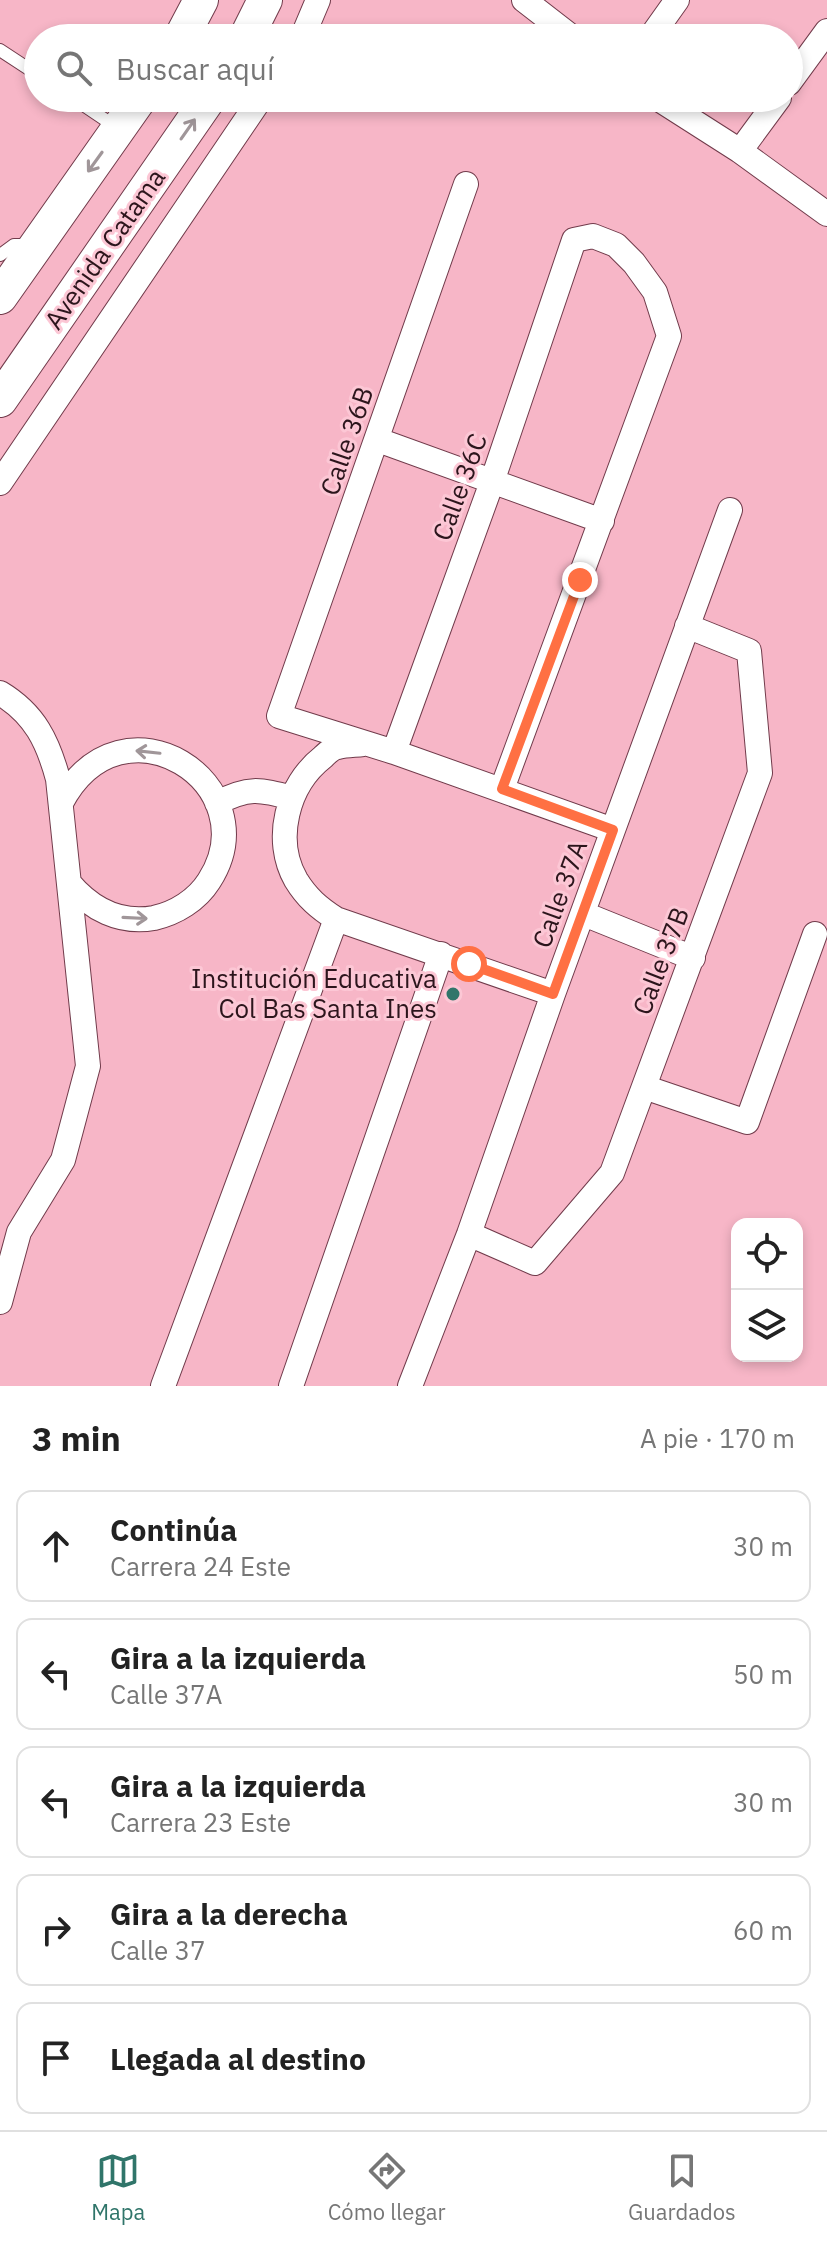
<!DOCTYPE html>
<html lang="es">
<meta charset="utf-8">
<style>
:root{--surface:#fff;--page:#f6f6f6;--text:#222;--muted:#767676;--line:#e0e0e0;--accent:#30756a}
body{margin:0;font-family:"IBM Plex Sans",sans-serif;background:var(--page);color:var(--text)}
.controls{position:absolute;right:24px;bottom:24px;display:grid;overflow:hidden;border-radius:16px;box-shadow:0 4px 12px #0003}
.controls button{width:72px;height:72px;display:grid;place-items:center;padding:0;border:0;border-bottom:2px solid var(--line);background:var(--surface);color:var(--text);font:40px sans-serif}
.stop{position:absolute;width:24px;height:24px;margin:-18px;border:6px solid #ff7043;border-radius:50%;background:#fff}
.stop.end{background:#ff7043;border-color:#fff;box-shadow:0 2px 8px #0008}
.list{margin:0;padding:0;list-style:none}
h2{display:flex;justify-content:space-between;align-items:center;height:104px;margin:0;padding:0 32px;font-size:34px}
h2 small{font-size:26px;font-weight:400;color:var(--muted)}
.list li{display:grid;grid-template-columns:52px 1fr auto;gap:24px;align-items:center;box-sizing:border-box;height:112px;margin:0 16px 16px;padding:0 16px;border:2px solid var(--line);border-radius:16px}
.list b{display:block;font-size:30px;white-space:nowrap}
.list p{margin:0;font-size:26px;white-space:nowrap;color:var(--muted)}
.list em{font-size:26px;font-style:normal;color:var(--muted)}
.icon{flex:none;width:44px;height:44px;fill:none;stroke:currentColor;stroke-width:2;stroke-linecap:round;stroke-linejoin:round}
.map{position:relative;flex:none;width:827px;height:1386px;overflow:hidden}
.search{position:absolute;background:var(--surface);box-shadow:0 4px 12px #0003;left:24px;right:24px;top:24px;height:88px;display:flex;align-items:center;gap:20px;box-sizing:border-box;padding:0 28px;border-radius:44px;color:var(--muted);font-size:30px}
.sheet{height:744px;background:var(--surface)}
nav{display:flex;justify-content:space-around;align-items:center;box-sizing:border-box;height:112px;border-top:2px solid var(--line);background:var(--surface);font-size:22px;color:var(--muted)}
nav a{display:grid;justify-items:center;gap:4px}
nav .on{color:var(--accent)}
.map>svg:first-child{display:block}
.lines{fill:none;stroke-linecap:round;stroke-linejoin:round}
.service-casing{stroke:#713b4b;stroke-width:14}
.minor-casing{stroke:#713b4b;stroke-width:26}
.secondary-casing{stroke:#713b4b;stroke-width:36}
.service{stroke:#fff;stroke-width:12}
.minor{stroke:#fff;stroke-width:24}
.secondary{stroke:#fff;stroke-width:34}
.oneway{stroke:#a09699}
.route{stroke:#ff7043;stroke-width:10}
.poi-dot{fill:#30756a;stroke:#fcc7d5;stroke-width:3}
.labels{text-anchor:middle;stroke-width:6;stroke-linejoin:round;paint-order:stroke}
.street-label{font-size:26px;fill:#2c151c;stroke:#fcc7d5}
.poi-label{font-size:26px;fill:#2c151c;stroke:#fcc7d5;text-anchor:end}
</style>
<div class="map">
<svg width="827" height="1386" viewBox="0 0 827 1386">
<rect width="100%" height="100%" fill="#f7b6c7"/>
<g class="lines">
<g class="service-casing">
<path id="service" d="M0,50L38,75
M73,98L116,127
M0,255L14,245H31"/>
</g>
<g class="minor-casing">
<path id="minor" d="M524,0L573,38
M302,38L318,0
M650,38L677,0
M789,83L827,31
M657,98L740,151L827,214
M740,151L779,98
M466,184L279,716L394,752L613,830
M378,440L602,521
M0,483L261,98
M0,693C35,714 48,742 58,779L88,1066L63,1160L19,1232L0,1302
M363,744C355,745 345,745 338,747C332,748 327,753 323,757C287,785 273,840 296,880C307,898 319,908 336,919L553,994
M394,752L492,482L574,240L593,236L616,245L634,263L655,292L669,336L502,789
M61,803C122,687 271,785 209,881C197,900 176,913 154,918C120,924 91,909 69,883
M217,803C248,787 259,789 292,798
M584,914L693,958
M644,1087L747,1122L815,934
M469,1234L535,1263L612,1173L760,773L749,651L687,626
M163,1386L336,919
M291,1386L441,954
M410,1386L469,1234L553,994L730,510"/>
</g>
<g class="secondary-casing">
<path id="secondary" d="M181,38L201,0
M246,38L265,0
M0,297L140,98
M0,400L209,98"/>
</g>
<use href="#service" class="service"/>
<use href="#minor" class="minor"/>
<use href="#secondary" class="secondary"/>
</g>
<defs><path id="oneway-shaft" d="M-6 0H5M1.5-3L5.5 0L1.5 3" fill="none" stroke-width="1.6" stroke-linecap="round" stroke-linejoin="round" transform="scale(2)"/></defs>
<g class="oneway">
<use href="#oneway-shaft" transform="translate(188 129) rotate(-55)"/>
<use href="#oneway-shaft" transform="translate(95 162) rotate(126)"/>
<use href="#oneway-shaft" transform="translate(148 752) rotate(-174)"/>
<use href="#oneway-shaft" transform="translate(135 918) rotate(3)"/>
</g>
<g class="lines">
<path class="route" d="M469,964L553,994L613,830L502,789L580,580"/>
</g>
<circle class="poi-dot" cx="453" cy="994" r="8"/>
<g class="labels">
<g class="street-label">
<text transform="translate(105 249) rotate(-55)" y="9">Avenida Catama</text>
<text transform="translate(347 441) rotate(-71)" y="9">Calle 36B</text>
<text transform="translate(460 487) rotate(-70)" y="9">Calle 36C</text>
<text transform="translate(560 894) rotate(-70)" y="9">Calle 37A</text>
<text transform="translate(661 961) rotate(-69)" y="9">Calle 37B</text>
</g>
<g class="poi-label">
<text x="437" y="988">Institución Educativa<tspan x="437" dy="30">Col Bas Santa Ines</tspan></text>
</g>
</g>
</svg>
<div class="controls">
<button><svg class="icon" aria-label="locate" viewBox="0 0 24 24"><circle cx="12" cy="12" r="6"/><path d="M12 2v4M12 18v4M2 12h4M18 12h4"/></svg></button>
<button><svg class="icon" aria-label="layers" viewBox="0 0 24 24"><path d="M12 4l9 5-9 5-9-5zM3 14l9 5 9-5"/></svg></button>
</div>
<div class="stop" style="left:469px;top:964px"></div>
<div class="stop end" style="left:580px;top:580px"></div>
<div class="search"><svg class="icon" aria-label="search" viewBox="0 0 24 24"><circle cx="10" cy="10" r="6"/><path d="M15 15l6 6"/></svg>Buscar aquí</div>
</div>
<section class="sheet">
<h2>3 min<small>A pie · 170 m</small></h2>
<ul class="list">
<li><svg class="icon" aria-label="ahead" viewBox="0 0 24 24"><path d="M12 20V5M6 11l6-6 6 6"/></svg><div><b>Continúa</b><p>Carrera 24 Este</p></div><em>30 m</em></li>
<li><svg class="icon" aria-label="left" viewBox="0 0 24 24"><path d="M17 20v-9H6M10 6l-5 5 5 5"/></svg><div><b>Gira a la izquierda</b><p>Calle 37A</p></div><em>50 m</em></li>
<li><svg class="icon" aria-label="left" viewBox="0 0 24 24"><path d="M17 20v-9H6M10 6l-5 5 5 5"/></svg><div><b>Gira a la izquierda</b><p>Carrera 23 Este</p></div><em>30 m</em></li>
<li><svg class="icon" aria-label="right" viewBox="0 0 24 24"><path d="M7 20v-9h11M14 6l5 5-5 5"/></svg><div><b>Gira a la derecha</b><p>Calle 37</p></div><em>60 m</em></li>
<li><svg class="icon" aria-label="arrive" viewBox="0 0 24 24"><path d="M6 21V4h12l-3 4 3 4H6"/></svg><div><b>Llegada al destino</b></div></li>
</ul>
</section>
<nav>
<a class="on"><svg class="icon" aria-label="map" viewBox="0 0 24 24"><path d="M3 6l6-2 6 2 6-2v14l-6 2-6-2-6 2zM9 4v14M15 6v14"/></svg>Mapa</a>
<a><svg class="icon" aria-label="directions" viewBox="0 0 24 24"><path d="M12 3l9 9-9 9-9-9zM9 14v-3h6M13 9l2 2-2 2"/></svg>Cómo llegar</a>
<a><svg class="icon" aria-label="saved" viewBox="0 0 24 24"><path d="M7 4h10v16l-5-4-5 4z"/></svg>Guardados</a>
</nav>
